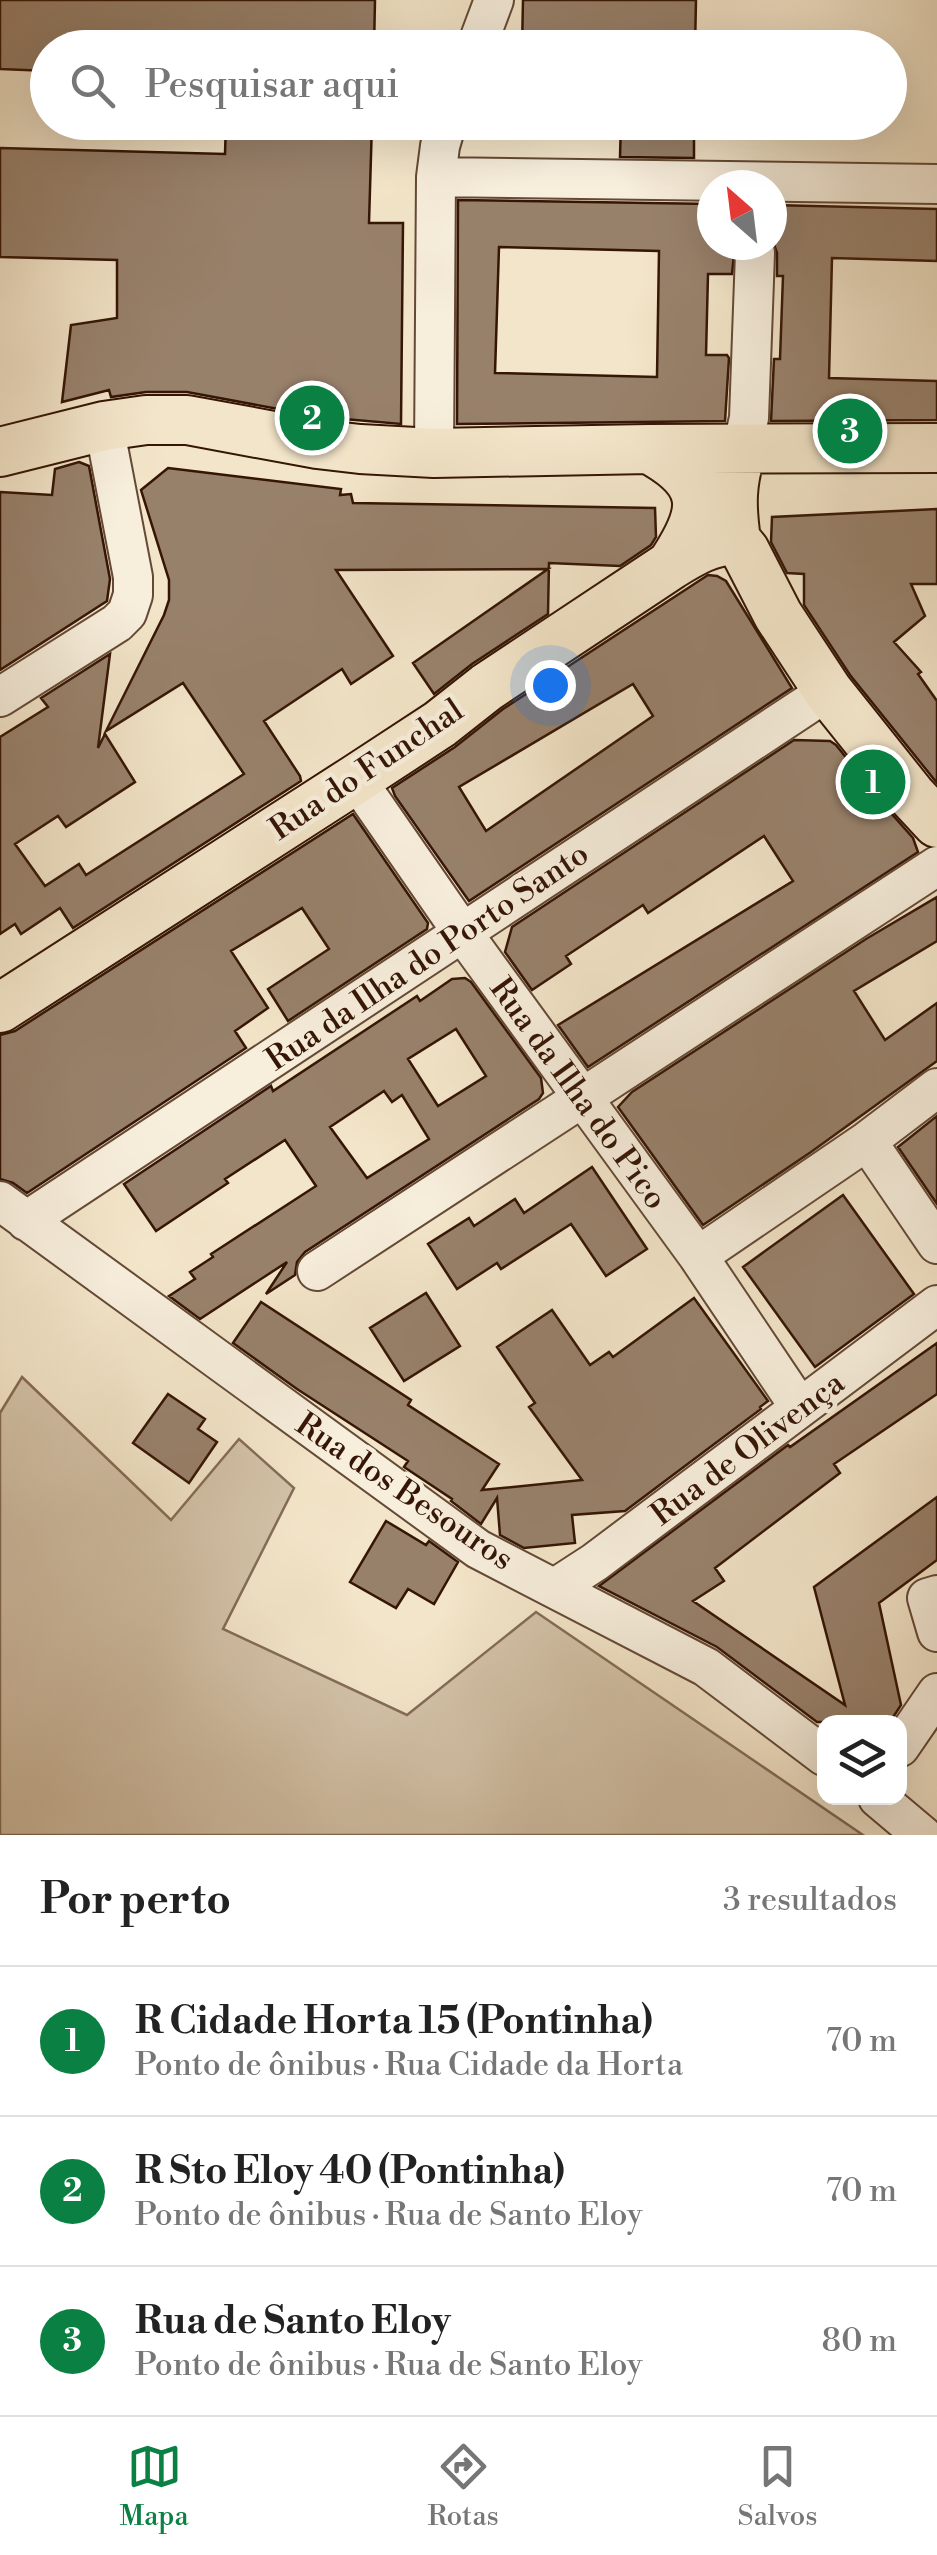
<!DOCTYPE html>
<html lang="pt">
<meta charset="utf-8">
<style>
:root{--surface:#fff;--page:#f2f2f2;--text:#222;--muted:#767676;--line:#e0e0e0;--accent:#0b8043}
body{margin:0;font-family:"Libre Bodoni",serif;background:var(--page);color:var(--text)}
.controls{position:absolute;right:30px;bottom:30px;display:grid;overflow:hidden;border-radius:20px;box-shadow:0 10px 40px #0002}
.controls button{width:90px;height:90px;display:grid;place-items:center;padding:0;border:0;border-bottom:2px solid var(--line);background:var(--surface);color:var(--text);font:50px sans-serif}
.compass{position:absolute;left:697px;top:170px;width:90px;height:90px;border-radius:50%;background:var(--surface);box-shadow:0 10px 40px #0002;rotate:332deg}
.you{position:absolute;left:550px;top:685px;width:35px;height:35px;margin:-25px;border:8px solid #fff;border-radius:50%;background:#1a73e8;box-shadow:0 0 0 15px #1a73e833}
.badge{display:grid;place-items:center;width:65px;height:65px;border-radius:50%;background:var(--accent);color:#fff;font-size:32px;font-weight:700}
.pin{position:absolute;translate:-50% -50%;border:5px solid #fff;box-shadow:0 2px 10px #0006}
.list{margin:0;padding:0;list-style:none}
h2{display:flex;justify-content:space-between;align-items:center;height:130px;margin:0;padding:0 40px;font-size:42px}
h2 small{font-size:32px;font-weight:400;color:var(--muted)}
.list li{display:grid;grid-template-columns:65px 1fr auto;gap:30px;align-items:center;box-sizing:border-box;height:150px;padding:0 40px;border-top:2px solid var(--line)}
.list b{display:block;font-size:38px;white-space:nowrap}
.list p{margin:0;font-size:32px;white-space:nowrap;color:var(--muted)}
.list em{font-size:32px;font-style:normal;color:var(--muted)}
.icon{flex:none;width:55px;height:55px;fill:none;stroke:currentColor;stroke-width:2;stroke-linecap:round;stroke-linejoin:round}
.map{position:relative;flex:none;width:937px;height:1835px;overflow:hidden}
.search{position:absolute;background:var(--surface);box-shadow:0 10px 40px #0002;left:30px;right:30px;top:30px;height:110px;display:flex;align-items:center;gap:25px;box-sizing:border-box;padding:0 35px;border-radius:55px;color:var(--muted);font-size:38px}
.sheet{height:580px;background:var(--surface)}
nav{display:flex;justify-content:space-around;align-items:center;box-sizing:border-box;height:140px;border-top:2px solid var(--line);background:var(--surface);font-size:28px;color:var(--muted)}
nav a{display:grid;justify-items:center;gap:5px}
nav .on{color:var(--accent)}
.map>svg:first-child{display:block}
.green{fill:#d3c2a8;stroke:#846c56;stroke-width:2.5}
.building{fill:#98816b;stroke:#351505;stroke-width:2.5;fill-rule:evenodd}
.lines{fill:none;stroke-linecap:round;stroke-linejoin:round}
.minor-casing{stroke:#644936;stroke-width:42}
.major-casing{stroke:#351505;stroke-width:52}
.minor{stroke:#f7eedc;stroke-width:38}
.major{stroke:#f3e5c9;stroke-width:48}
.labels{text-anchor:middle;stroke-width:9;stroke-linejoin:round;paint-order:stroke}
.street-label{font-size:32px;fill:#351505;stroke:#f7eedc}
</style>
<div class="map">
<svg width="937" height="1835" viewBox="0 0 937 1835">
<rect width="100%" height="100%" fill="#f3e5c9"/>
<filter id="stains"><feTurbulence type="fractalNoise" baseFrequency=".002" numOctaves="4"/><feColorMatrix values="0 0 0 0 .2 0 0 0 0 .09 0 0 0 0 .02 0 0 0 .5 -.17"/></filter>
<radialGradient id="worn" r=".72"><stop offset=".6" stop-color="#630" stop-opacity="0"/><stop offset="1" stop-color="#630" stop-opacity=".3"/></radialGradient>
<path class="green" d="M22,1377L171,1520L239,1439L294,1488L223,1629L407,1715L536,1612L863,1835H0V1413Z"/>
<path class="building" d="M0,0H375L374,48H48V71L0,69Z
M523,0H696L695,48H522Z
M226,122H372L369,223H403L401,424L321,417L187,392H146L111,397L109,390L62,402L71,325L117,318V260L0,257V148L225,154Z
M621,122H694V158L620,157Z
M458,200L712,204V245H735L732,274H708L706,355H727L729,358L725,421L457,424ZM499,247L659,251L657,377L495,373Z
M772,205L937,209V261L832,258L829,378L937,381V420L771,421L774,359H780L783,276H777V253L772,239Z
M79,462L89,466L110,579L107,601L0,670V492L52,495L55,469Z
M168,468L341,489L340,495L351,494L353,503L655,508L656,537L651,545L620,566L549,563L548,614L472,664L434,694L413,663L548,569L336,570L393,656L351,684L342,669L264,721L300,776L301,781L73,928L60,908L21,934L15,924L0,934V737L48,707L41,698L110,654L98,748L105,734L135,782L66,827L58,816L15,844L45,886L79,864L86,875L244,774L183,683L106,731L164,615L169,600V580L141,490Z
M937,509V584H911L925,616L894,642L921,672L918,674L937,701V783L850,675L804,605V574L787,573L771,542L772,517Z
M708,575L717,576L726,581L792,688L469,901L395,796L392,788L455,747L503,709ZM633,684L653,716L486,831L459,787Z
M794,740L830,741L836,745L890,812L913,838L918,852L588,1067L558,1025L793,881L764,836L648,913L643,905L566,956L571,964L532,990L505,952L512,927Z
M353,814L428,923L427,929L288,1021L268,989L329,949L302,908L231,951L268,1008L235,1031L246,1048L27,1193L13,1183L0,1179V1035L15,1031Z
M937,897V941L854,991L885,1040L937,1003V1061L811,1152L703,1225L618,1107L632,1092L866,939Z
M465,978L471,982L541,1078L543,1093L539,1099L305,1252L297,1262L295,1275L266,1294L287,1262L200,1319L169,1296L195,1279L190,1272L213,1257L211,1254L316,1186L285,1140L225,1179L228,1183L156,1231L124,1184L271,1086L273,1091L417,996L420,1001L452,979ZM456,1029L486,1076L438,1106L408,1059ZM384,1091L392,1102L402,1095L429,1139L367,1178L330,1127Z
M937,1116V1204L898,1147Z
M592,1167L647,1249L606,1276L571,1224L501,1269L497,1263L457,1289L428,1244L469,1218L474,1226L515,1199L524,1213Z
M843,1195L914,1294L815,1367L743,1267Z
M426,1293L460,1346L404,1381L370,1328Z
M694,1298L768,1401L760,1407L761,1409L625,1511L572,1515L575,1543L524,1548L500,1535L497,1498L481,1524L451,1501L452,1499L404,1467L408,1461L297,1389L233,1343L261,1302L411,1400L408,1405L499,1464L482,1490L582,1480L529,1407L535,1403L497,1347L552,1310L590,1365L609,1352L613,1357Z
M937,1343V1394L834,1464L840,1473L715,1568L724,1581L693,1601L845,1705L814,1587L937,1497V1560L879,1603L901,1705L890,1722H817L717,1647L599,1586L788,1445L790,1447Z
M168,1394L205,1419L198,1429L217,1442L189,1483L133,1443Z
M386,1521L426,1545L429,1541L458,1562L434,1604L408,1589L396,1608L350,1582Z"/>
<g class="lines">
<g class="minor-casing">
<path id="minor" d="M476,48L494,0
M436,177L937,184
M742,449L749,418L755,253
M434,453L436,177L440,146L447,122
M0,697L117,623L127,613L133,595V577L104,426
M356,779L462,932L698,1256L800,1408
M867,1141L937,1244
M0,1201L478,1549L706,1667L824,1756
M26,1221L828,691
M698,1256L867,1141L937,1088
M317,1271L937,866
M555,1588L595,1562L937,1305
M937,1595L927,1598L937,1632
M900,1747L937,1693
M878,1798L922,1835"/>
</g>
<g class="major-casing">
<path id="major" d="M649,449C711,483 707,511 671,565
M0,452L104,426L146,420H187L317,444L360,449L434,453L649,449L937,448
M736,540L745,551L778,615L828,691L911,795L937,823
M736,540C731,505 731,483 742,449
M0,1008L356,779L440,724L487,687L671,565C692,552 710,541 736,540"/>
</g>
<use href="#minor" class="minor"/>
<use href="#major" class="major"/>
</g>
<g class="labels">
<g class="street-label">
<text transform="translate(366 769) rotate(-34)" y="11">Rua do Funchal</text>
<text transform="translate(427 956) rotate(-34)" y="11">Rua da Ilha do Porto Santo</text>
<text transform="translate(579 1093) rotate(54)" y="11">Rua da Ilha do Pico</text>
<text transform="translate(747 1448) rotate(-37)" y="11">Rua de Olivença</text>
<text transform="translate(405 1491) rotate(34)" y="11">Rua dos Besouros</text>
</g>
</g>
<rect width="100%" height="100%" filter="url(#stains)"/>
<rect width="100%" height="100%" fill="url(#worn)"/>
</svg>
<div class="controls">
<button><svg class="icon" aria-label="layers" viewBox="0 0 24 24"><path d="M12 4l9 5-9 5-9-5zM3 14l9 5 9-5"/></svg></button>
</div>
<svg class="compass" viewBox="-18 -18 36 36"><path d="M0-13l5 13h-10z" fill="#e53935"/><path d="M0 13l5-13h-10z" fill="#767676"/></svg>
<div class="you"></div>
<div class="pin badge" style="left:873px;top:782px">1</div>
<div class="pin badge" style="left:312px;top:418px">2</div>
<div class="pin badge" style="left:850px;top:431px">3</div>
<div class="search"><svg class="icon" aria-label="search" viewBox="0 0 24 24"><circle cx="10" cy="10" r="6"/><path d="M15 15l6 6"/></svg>Pesquisar aqui</div>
</div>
<section class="sheet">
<h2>Por perto<small>3 resultados</small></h2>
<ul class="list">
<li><span class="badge">1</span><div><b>R Cidade Horta 15 (Pontinha)</b><p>Ponto de ônibus · Rua Cidade da Horta</p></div><em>70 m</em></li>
<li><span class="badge">2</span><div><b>R Sto Eloy 40 (Pontinha)</b><p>Ponto de ônibus · Rua de Santo Eloy</p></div><em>70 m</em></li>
<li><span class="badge">3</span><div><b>Rua de Santo Eloy</b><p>Ponto de ônibus · Rua de Santo Eloy</p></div><em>80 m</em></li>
</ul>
</section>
<nav>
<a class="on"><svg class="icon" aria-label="map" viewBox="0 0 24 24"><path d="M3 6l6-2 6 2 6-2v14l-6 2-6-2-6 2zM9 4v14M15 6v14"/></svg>Mapa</a>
<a><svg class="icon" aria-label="directions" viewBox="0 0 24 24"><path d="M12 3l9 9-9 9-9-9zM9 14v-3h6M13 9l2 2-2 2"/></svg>Rotas</a>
<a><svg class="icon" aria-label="saved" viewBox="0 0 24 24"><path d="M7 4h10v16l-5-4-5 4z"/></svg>Salvos</a>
</nav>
